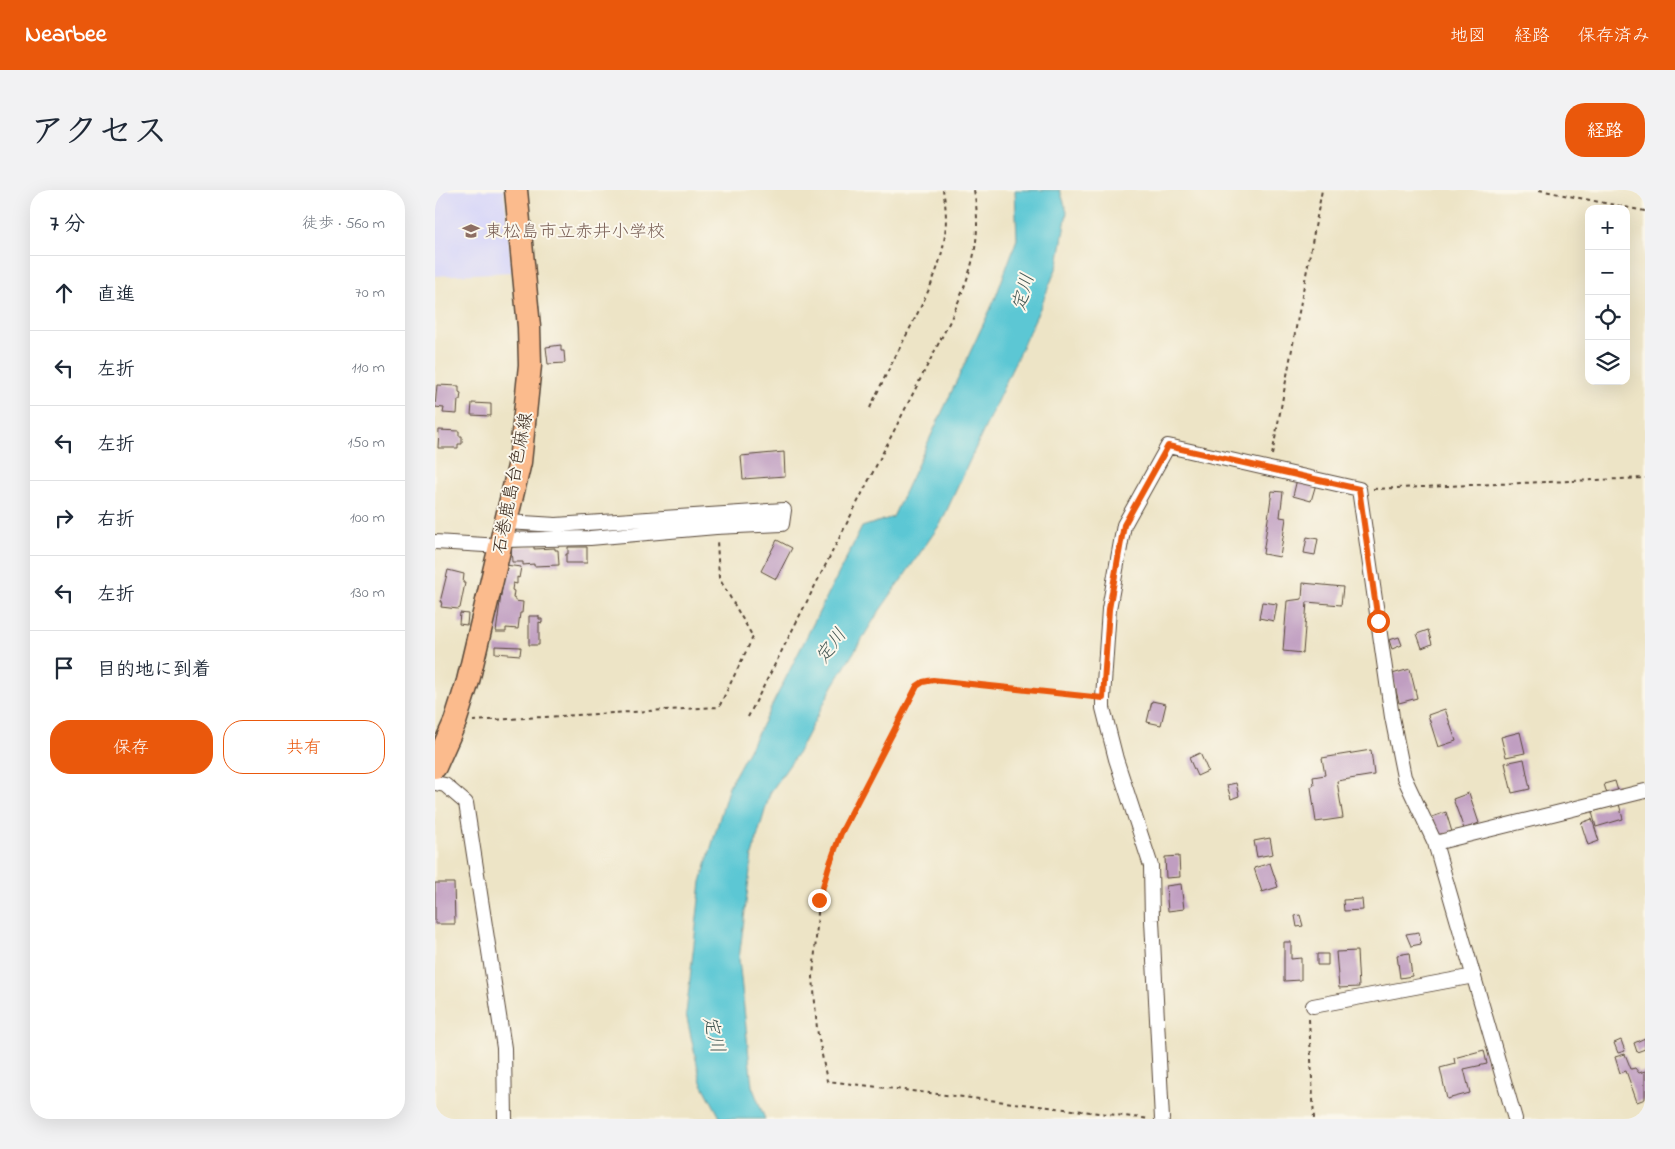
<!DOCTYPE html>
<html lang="ja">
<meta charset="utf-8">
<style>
:root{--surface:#fff;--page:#f2f2f3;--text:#1f2937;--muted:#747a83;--line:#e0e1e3;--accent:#ea580c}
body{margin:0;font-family:"Indie Flower","Klee One",sans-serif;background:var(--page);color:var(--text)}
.controls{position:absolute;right:15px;top:15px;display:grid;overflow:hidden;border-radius:10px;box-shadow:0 5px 20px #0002}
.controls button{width:45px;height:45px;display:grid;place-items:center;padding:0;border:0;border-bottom:1px solid var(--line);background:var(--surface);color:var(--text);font:25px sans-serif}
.stop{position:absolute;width:15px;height:15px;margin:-11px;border:4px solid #ea580c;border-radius:50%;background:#fff}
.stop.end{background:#ea580c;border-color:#fff;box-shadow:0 1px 5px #0008}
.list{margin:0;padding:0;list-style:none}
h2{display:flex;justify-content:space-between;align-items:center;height:65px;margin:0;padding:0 20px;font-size:21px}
h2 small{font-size:16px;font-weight:400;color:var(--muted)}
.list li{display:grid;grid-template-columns:32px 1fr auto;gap:15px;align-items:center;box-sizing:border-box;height:75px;padding:0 20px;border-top:1px solid var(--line)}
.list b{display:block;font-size:19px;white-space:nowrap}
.list em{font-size:16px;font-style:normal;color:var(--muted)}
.actions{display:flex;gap:10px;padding:15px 20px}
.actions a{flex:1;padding:11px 0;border:1px solid var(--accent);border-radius:20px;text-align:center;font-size:18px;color:var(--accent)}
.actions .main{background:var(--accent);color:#fff}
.icon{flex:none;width:28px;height:28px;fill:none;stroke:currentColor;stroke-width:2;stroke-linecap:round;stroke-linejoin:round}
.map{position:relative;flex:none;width:1210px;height:929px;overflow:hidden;border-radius:20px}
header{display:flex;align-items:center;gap:30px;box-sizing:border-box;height:70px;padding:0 25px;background:var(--accent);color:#fff}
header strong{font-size:24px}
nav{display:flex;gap:28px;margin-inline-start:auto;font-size:18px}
.intro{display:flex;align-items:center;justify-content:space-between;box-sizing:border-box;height:120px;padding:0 30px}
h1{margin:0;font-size:35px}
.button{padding:12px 22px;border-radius:20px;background:var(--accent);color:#fff;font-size:18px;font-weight:700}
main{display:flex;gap:30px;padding:0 30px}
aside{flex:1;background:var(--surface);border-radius:20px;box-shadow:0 5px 20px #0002}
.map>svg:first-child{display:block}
.built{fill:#d8d7f8}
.water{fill:#5bc7d4;stroke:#4b7879}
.building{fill:#c09ec1}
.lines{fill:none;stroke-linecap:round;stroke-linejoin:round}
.street-casing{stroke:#564637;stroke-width:16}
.primary-casing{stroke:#564637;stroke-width:25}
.path{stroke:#564637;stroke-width:2;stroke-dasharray:4 4;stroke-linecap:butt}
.street{stroke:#fff;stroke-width:14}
.primary{stroke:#fbbb8d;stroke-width:22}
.route{stroke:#ea580c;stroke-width:6}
.labels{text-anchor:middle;stroke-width:4;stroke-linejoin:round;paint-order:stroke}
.education-label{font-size:18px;fill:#785e54;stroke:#fbf7ec;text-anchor:start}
.street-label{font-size:18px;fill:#3b2a1e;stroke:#fbf7ec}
.water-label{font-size:19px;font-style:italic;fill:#455955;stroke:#fbf7ec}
</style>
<header>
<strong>Nearbee</strong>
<nav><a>地図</a><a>経路</a><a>保存済み</a></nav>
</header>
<div class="intro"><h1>アクセス</h1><a class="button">経路</a></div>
<main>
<aside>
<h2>7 分<small>徒歩 · 560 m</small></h2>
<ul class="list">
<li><svg class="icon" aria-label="ahead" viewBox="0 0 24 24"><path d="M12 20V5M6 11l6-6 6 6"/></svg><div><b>直進</b></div><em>70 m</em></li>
<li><svg class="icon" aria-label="left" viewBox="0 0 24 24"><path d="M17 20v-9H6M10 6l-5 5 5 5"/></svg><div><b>左折</b></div><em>110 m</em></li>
<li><svg class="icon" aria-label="left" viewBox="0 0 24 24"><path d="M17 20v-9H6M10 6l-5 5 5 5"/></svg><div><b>左折</b></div><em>150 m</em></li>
<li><svg class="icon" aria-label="right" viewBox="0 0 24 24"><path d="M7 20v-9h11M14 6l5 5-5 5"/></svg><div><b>右折</b></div><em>100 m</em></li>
<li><svg class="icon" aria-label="left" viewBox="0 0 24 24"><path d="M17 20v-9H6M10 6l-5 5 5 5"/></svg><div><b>左折</b></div><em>130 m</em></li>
<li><svg class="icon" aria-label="arrive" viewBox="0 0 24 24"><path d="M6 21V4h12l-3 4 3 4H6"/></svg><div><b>目的地に到着</b></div></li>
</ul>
<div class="actions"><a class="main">保存</a><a>共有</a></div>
</aside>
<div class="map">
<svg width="1210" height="929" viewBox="0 0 1210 929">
<rect width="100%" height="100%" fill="#fbf7ec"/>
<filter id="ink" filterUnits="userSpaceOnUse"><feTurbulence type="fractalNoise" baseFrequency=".02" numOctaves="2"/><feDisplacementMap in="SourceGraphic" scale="10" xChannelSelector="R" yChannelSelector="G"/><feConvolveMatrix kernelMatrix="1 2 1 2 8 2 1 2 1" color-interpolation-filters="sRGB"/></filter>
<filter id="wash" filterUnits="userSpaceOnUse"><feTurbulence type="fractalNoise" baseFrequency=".0096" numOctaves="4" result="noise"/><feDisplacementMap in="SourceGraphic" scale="20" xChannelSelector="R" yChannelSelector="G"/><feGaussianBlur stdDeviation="1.12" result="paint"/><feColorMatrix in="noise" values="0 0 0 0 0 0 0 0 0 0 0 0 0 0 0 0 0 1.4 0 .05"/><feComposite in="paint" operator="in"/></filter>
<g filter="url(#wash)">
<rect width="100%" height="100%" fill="#ede4c6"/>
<path class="built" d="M0,0H69L77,82L0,86Z"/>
<path class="water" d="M580,0H625L632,22L623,74L605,118L506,333L443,423L398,496L362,564L335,603L317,665L304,769L317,896L330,929H286L266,892L251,824L266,692L294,596L325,539L427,337L458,327L560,109L582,49Z"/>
<g id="blocks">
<path class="building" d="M126,155V161H129L130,173L113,174L111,157Z
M2,195L24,196V202L26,203L25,210H23L22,224L8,223L9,218L0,217Z
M37,213L56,214V226L36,225Z
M4,240L24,241V246H27V254H23V258H3Z
M349,262L350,286L308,289L306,266Z
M862,289L881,294L876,311L858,306Z
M837,301L848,302L845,327L851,328L845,367L828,364Z
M872,347L883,349L880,365L869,363Z
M342,350L357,358L341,389L326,381Z
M99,356V359L120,358V360H123L124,375L99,376V374L88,375V372H77L76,357Z
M133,357H152V373H131V364H133Z
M70,375L86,377L84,388L82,387V394L78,393L77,400L79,401L78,408L80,409V411L88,412L87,423H85L83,439L71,438V442H61Z
M13,380L29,384L28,393H30L25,418L23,419L6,417L7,412H5Z
M868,393L908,397L906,415L872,412L868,463L848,461L852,411L867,409Z
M827,412L842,414L839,431L824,428Z
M25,423L33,424L32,435L24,434Z
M94,426H104V429H107V433L104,432V455H94Z
M993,440L997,454L987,458L982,444Z
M964,447L967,455L957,459L954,450Z
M60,456L86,457L85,465L60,463Z
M975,479L982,508L964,513L957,484Z
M717,511L731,514L726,535L712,532Z
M1010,519L1021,551L1003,557L993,525Z
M1085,542L1090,563L1071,567L1066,547Z
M936,560L939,585L902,591L908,628L881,632L876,597L879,595L878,587L890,585L887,568Z
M765,563L773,581L762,586L754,568Z
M1089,569L1095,599L1077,603L1070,573Z
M1180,591L1183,601L1172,604L1169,594Z
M801,593L804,606L796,609L792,595Z
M1034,603L1044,633L1029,639L1018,609Z
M1184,614L1188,629L1161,637L1157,622Z
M1011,622L1017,642L1002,647L997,627Z
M1157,629L1164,651L1153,655L1146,633Z
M835,648L838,664L822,667L819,651Z
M744,666L745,687L731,688L730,667Z
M835,673L843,697L827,702L819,678Z
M0,693H19L20,734H0Z
M746,694L749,719L733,721L731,696Z
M927,709L928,720L909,721L908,710Z
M865,725L868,736L862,737L860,726Z
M984,742L986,754L976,756L971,744Z
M849,752H856V769L866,768V790L849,791Z
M922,761L924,797L904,798L901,762Z
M974,763L977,786L965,788L962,765Z
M882,764H893V775H882Z
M1210,848V859L1202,862L1199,853Z
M1186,850L1190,861L1183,863L1179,853Z
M1049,860L1052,874L1029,879L1035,903L1012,909L1005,878L1020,874L1019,868Z
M1190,864L1196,879L1200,878L1204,883L1210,881V909L1202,912L1191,881L1185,883L1180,867Z"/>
</g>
</g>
<g filter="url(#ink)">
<use href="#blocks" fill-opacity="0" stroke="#564637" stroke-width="1"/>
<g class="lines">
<g class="street-casing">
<path id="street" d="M68,350L155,348L281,337L347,334L349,320L121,335L72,332
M0,352L66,356
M0,593L10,595L31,613L69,858L70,929
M1000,653L1210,601
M878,816L1039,786
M727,929L717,730L716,676L681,569L668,518V508L674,419L689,335L733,256L924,299L957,527L969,587L1000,653L1080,929"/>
</g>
<g class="primary-casing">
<path id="primary" d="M0,577L20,532L33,491L85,272L95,175L94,137L81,0"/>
</g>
<path class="path" d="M1104,0L1210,21
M435,218C447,192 460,167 473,142C497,95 519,55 508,0
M837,265L887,0
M938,299L1210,288
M656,507L498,490L488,492L482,496L406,643L394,676L384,710L378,787L382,839L392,891L715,929
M313,527L515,131C536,83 548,53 539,0
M38,531L284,517L318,447L284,388L282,350
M874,829L879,929"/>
<use href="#street" class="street"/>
<use href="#primary" class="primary"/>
</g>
</g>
<g class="lines" filter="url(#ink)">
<path class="route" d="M384,710L394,676L406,643L482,496L488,492L498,490L668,508L674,419L689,335L733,256L924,299L943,431"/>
</g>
<defs>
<g id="school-bare" transform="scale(1.35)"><path d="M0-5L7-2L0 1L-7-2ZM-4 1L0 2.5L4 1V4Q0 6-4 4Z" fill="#8d6e63" stroke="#fbf7ec" stroke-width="2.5" paint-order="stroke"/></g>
</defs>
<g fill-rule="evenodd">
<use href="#school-bare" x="36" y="41"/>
</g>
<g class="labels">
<g class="education-label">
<text x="50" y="47">東松島市立赤井小学校</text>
</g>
<g class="street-label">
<text transform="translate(77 293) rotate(-79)" y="6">石巻鹿島台色麻線</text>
</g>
<g class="water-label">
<text transform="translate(587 102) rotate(-75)" y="7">定川</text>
<text transform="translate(395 455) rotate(-53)" y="7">定川</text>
<text transform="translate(280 844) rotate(76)" y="7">定川</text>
</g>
</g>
</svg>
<div class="controls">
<button>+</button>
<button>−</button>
<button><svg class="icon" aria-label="locate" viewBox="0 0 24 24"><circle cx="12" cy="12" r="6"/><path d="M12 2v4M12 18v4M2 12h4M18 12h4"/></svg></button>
<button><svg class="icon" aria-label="layers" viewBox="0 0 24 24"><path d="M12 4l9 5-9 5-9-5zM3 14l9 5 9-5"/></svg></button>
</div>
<div class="stop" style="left:943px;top:431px"></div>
<div class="stop end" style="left:384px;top:710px"></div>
</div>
</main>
